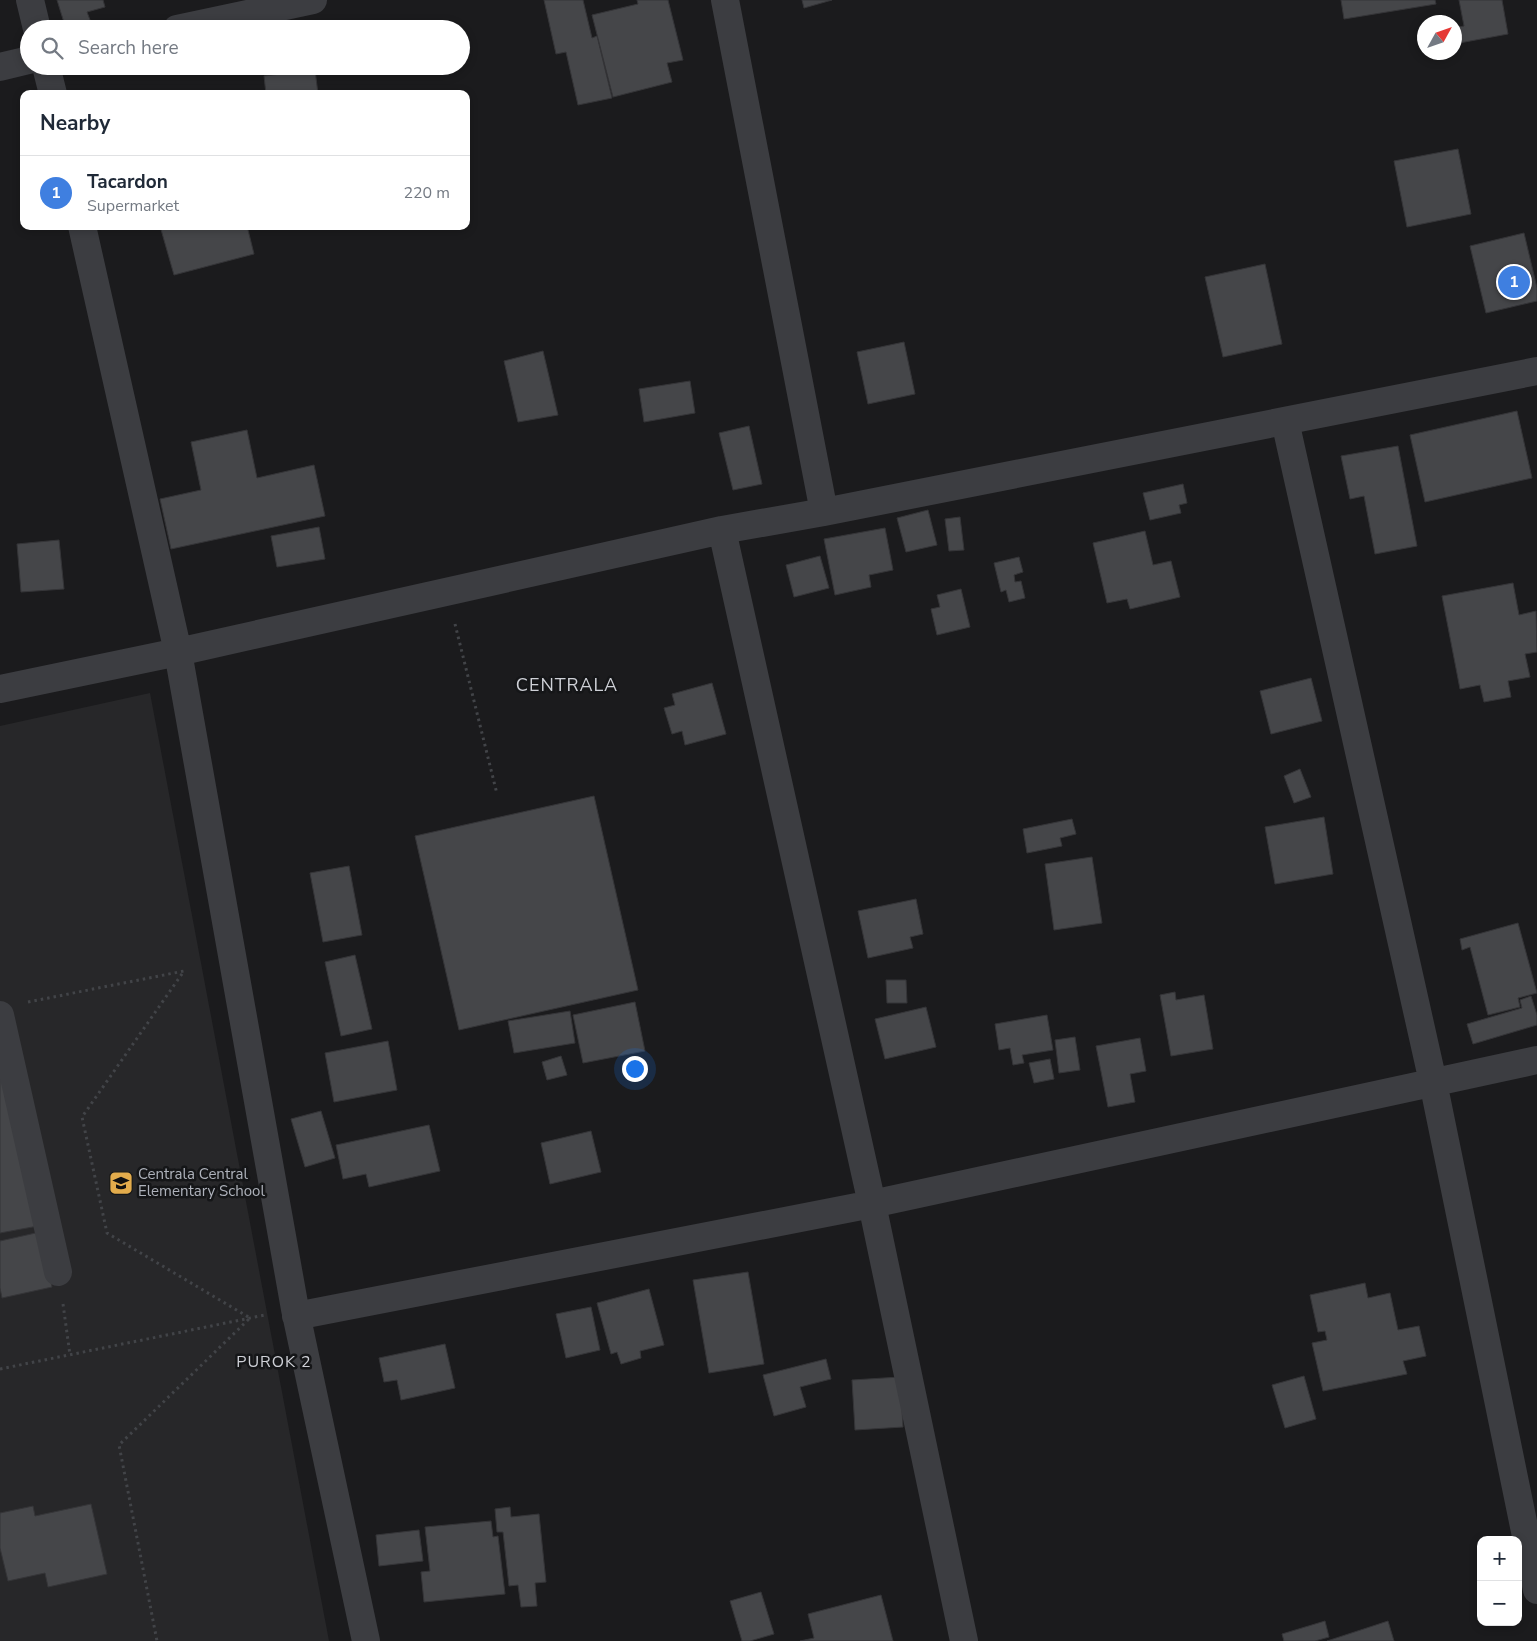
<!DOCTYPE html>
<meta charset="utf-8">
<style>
:root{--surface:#fff;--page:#f2f2f3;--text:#1f2937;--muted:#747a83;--line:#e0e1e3;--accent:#db2777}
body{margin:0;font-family:"Nunito Sans",sans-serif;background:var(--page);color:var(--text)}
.controls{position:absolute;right:15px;bottom:15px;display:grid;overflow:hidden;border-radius:10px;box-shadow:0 2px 8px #0003}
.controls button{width:45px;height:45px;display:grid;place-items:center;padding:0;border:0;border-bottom:1px solid var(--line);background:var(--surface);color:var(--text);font:25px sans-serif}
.compass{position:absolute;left:1417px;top:15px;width:45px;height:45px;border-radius:50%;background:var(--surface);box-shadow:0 2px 8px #0003;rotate:50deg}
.you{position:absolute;left:634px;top:1068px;width:18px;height:18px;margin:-12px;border:4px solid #fff;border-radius:50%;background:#1a73e8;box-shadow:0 0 0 8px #1a73e833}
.badge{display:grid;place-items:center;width:32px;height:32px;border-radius:50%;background:var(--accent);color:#fff;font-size:16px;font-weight:700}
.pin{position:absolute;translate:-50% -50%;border:2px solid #fff;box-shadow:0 1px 5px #0006}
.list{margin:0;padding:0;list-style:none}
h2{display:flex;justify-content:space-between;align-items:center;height:65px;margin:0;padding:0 20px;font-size:21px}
h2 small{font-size:16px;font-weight:400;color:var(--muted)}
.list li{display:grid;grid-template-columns:32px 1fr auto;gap:15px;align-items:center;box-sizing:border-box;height:75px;padding:0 20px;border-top:1px solid var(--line)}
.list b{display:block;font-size:19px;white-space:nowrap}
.list p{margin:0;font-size:16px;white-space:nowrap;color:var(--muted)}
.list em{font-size:16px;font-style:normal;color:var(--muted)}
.icon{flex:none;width:28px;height:28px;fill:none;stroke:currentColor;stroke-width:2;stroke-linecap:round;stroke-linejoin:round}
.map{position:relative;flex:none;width:1537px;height:1641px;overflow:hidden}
.search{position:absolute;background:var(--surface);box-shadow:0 2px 8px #0003;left:20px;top:20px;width:450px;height:55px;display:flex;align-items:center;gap:12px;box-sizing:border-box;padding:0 18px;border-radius:28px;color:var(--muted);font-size:19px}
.panel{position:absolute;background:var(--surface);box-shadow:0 2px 8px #0003;left:20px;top:90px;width:450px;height:140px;border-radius:10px}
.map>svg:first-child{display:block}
.built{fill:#272729}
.building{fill:#454649;stroke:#353538}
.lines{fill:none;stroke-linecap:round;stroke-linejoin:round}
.path{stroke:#424448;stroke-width:3;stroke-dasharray:2.5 4;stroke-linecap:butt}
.minor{stroke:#3c3d41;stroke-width:28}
.labels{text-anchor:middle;stroke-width:5;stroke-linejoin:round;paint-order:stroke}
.poi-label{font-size:15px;fill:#aeb2bb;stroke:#151618;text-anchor:start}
.neighbourhood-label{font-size:16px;letter-spacing:1px;fill:#cfd1d7;stroke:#151618}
.quarter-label{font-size:18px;letter-spacing:1px;fill:#cfd1d7;stroke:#151618}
</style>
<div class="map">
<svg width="1537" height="1641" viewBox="0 0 1537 1641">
<rect width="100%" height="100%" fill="#1b1b1d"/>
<path class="built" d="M150,693L329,1641H0V726Z"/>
<path class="building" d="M57,0H103L105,7L87,12L92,25L78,29H66Z
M544,0H583L592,38L597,36L612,98L578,105L566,52L556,54Z
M637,0H668L683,60L667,63L672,82L613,97L592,15L638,4Z
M802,0H832L804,8Z
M1341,0H1435L1436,4L1344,19Z
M1459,0H1502L1508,34L1454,44V28L1464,26Z
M315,70L318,94H266L264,76Z
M1458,149L1471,214L1407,227L1394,161Z
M160,226H247L254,254L174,275Z
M1524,233L1537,288V301L1486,313L1470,246Z
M1265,264L1282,344L1223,357L1205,277Z
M904,342L915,394L868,404L857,352Z
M543,351L558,415L518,422L504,361Z
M690,381L695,413L644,422L639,389Z
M1517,411L1532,478L1425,502L1410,435Z
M749,426L762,484L733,490L719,433Z
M247,430L257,478L314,465L325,516L171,549L160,499L201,490L191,442Z
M1398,446L1417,546L1375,554L1364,496L1350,499L1341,456Z
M1183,484L1187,503L1179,505L1181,513L1150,520L1143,493Z
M928,510L937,545L906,552L897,518Z
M960,517L964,550L949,551L945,519Z
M319,527L325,559L277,567L271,536Z
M885,528L893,570L869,575L871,587L835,595L824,539Z
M1145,531L1153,565L1171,561L1180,597L1130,609L1127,599L1107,603L1093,543Z
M59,540L64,589L21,592L17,544Z
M820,556L829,588L794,597L786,565Z
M1019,557L1023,572L1014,575L1015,582L1021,581L1025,598L1009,602L1006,590L1001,592L994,563Z
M1513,583L1519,615L1536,611L1537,652L1525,654L1530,677L1508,681L1511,697L1484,702L1480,685L1460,689L1442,596Z
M961,589L970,627L937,635L931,609L940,607L937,595Z
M1311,678L1322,721L1271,734L1260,691Z
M712,683L726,734L685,745L682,731L672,734L664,708L675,705L672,694Z
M1300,769L1311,797L1294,803L1284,776Z
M594,796L638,990L459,1030L415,836Z
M1324,817L1333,874L1275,884L1265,827Z
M1072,819L1076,834L1060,838L1062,846L1027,853L1023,829Z
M1092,857L1102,923L1054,930L1045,864Z
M349,866L362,935L323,942L310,873Z
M916,899L923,934L910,937L913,948L868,958L858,911Z
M1518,923L1537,993L1518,998L1520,1007L1488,1015L1470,947L1462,950L1460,939Z
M355,955L372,1029L341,1036L325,962Z
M886,980H906L907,1003H887Z
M1175,992L1176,1000L1204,995L1213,1049L1171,1056L1160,995Z
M1531,996L1537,1015V1025L1473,1044L1467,1024L1522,1008L1520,1000Z
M635,1002L645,1051L583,1063L573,1015Z
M926,1007L936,1047L885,1059L875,1019Z
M570,1011L575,1043L514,1053L508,1021Z
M1047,1015L1053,1050L1022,1055L1024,1063L1013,1065L1010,1048L999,1050L995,1024Z
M1075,1037L1080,1070L1059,1073L1055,1040Z
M1140,1038L1146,1071L1130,1074L1135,1102L1108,1107L1096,1046Z
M388,1041L397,1090L334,1102L325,1053Z
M561,1056L567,1075L547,1080L542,1062Z
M1050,1059L1054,1079L1034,1083L1029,1063Z
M0,1069L38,1226L0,1233Z
M321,1111L335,1158L305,1167L291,1119Z
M429,1125L440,1171L369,1187L366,1174L343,1179L336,1145Z
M591,1131L601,1172L550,1184L541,1143Z
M40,1232L52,1287L2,1298L0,1288V1241Z
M748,1272L764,1364L709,1373L693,1280Z
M1365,1283L1368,1298L1390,1293L1398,1330L1419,1326L1426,1356L1403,1361L1407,1374L1323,1391L1312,1343L1327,1340L1325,1331L1318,1332L1310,1295Z
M649,1289L664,1345L640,1351L641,1358L621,1364L617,1352L611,1354L597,1303Z
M591,1307L600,1350L566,1358L556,1314Z
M445,1344L455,1388L401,1400L397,1380L384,1382L379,1358Z
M826,1359L831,1379L800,1387L806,1407L774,1416L763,1375Z
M1304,1376L1316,1419L1285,1428L1272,1385Z
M900,1377L903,1427L855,1430L852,1380Z
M91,1504L107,1574L48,1587L45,1573L8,1581L0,1548V1513L33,1506L35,1516Z
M510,1507L511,1517L539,1514L546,1582L535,1583L537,1606L521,1607L518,1585L509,1586L503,1532H497L495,1509Z
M491,1521L493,1537L498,1536L505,1594L424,1602L421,1572L430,1571L425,1527Z
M419,1530L423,1561L379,1566L376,1535Z
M761,1592L774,1634L750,1641H742L730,1601Z
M881,1595L893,1641H800L814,1638L808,1614Z
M1325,1621L1329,1637L1315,1641H1284L1282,1634Z
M1388,1621L1394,1641H1327Z"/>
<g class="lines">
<path class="path" d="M455,624L497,794
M28,1002L184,971L82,1117L107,1233L250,1318L119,1445L157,1641
M63,1304L70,1355
M0,1369L265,1315"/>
<path class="minor" d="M30,0L37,29
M725,0L824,512
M177,29L313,0
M46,66L53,94
M0,67L29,60
M82,226L178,652L295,1309L366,1641
M1285,421L1433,1082L1537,1590
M722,530L872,1204L964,1641
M0,689L178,652L722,530L824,512L1537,371
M0,1015L58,1272
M296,1316L872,1204L1537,1060"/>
</g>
<defs>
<g id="school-square" transform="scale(1.25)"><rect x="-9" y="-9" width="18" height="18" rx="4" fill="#e3ac4c" stroke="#151618"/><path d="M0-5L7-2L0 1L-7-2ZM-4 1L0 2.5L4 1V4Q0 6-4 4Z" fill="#111"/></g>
</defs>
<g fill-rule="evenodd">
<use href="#school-square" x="121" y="1183"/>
</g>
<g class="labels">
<g class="poi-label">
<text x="138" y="1179">Centrala Central<tspan x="138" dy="17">Elementary School</tspan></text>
</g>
<g class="neighbourhood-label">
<text x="274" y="1367">PUROK 2</text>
</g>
<g class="quarter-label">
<text x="567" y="691">CENTRALA</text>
</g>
</g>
</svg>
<div class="controls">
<button>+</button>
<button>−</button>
</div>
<svg class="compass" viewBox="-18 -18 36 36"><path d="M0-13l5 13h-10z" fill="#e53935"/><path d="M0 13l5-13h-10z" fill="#747a83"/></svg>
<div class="you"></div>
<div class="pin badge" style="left:1514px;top:282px;background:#3f7fe0">1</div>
<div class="search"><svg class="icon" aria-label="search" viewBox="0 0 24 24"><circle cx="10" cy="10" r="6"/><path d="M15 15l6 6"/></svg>Search here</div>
<section class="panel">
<h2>Nearby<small></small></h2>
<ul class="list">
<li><span class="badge" style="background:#3f7fe0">1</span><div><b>Tacardon</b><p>Supermarket</p></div><em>220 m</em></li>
</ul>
</section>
</div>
